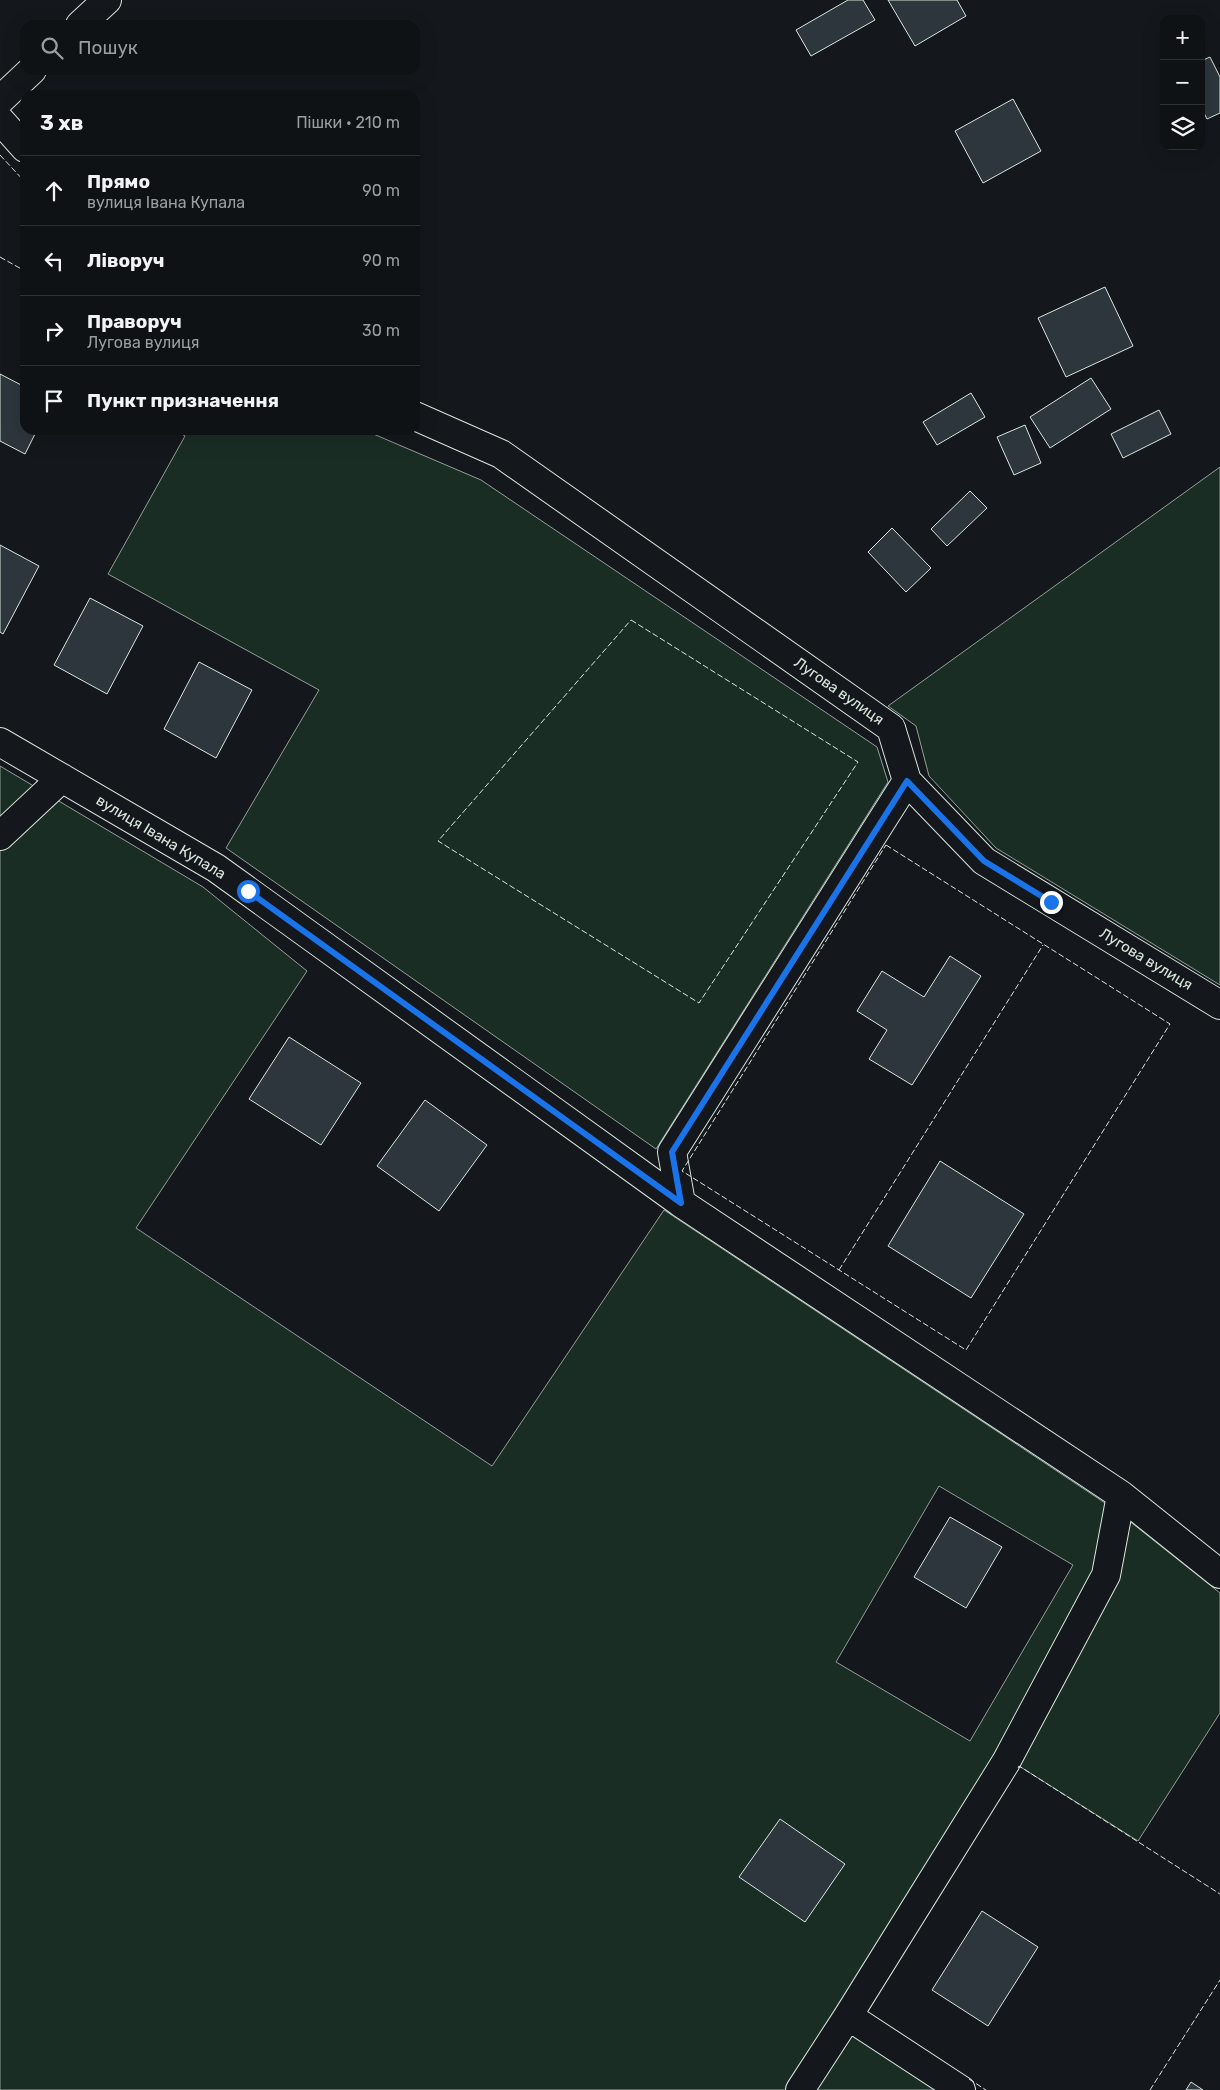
<!DOCTYPE html>
<html lang="uk">
<meta charset="utf-8">
<style>
:root{--surface:#0f1215;--page:#181b1e;--text:#f1f3f6;--muted:#9b9ea0;--line:#2f3234}
body{margin:0;font-family:Rubik,sans-serif;background:var(--page);color:var(--text)}
.controls{position:absolute;right:15px;top:15px;display:grid;overflow:hidden;border-radius:10px;box-shadow:0 5px 20px #0002}
.controls button{width:45px;height:45px;display:grid;place-items:center;padding:0;border:0;border-bottom:1px solid var(--line);background:var(--surface);color:var(--text);font:25px sans-serif}
.stop{position:absolute;width:15px;height:15px;margin:-11px;border:4px solid #1a73e8;border-radius:50%;background:#fff}
.stop.end{background:#1a73e8;border-color:#fff;box-shadow:0 1px 5px #0008}
.list{margin:0;padding:0;list-style:none}
h2{display:flex;justify-content:space-between;align-items:center;height:65px;margin:0;padding:0 20px;font-size:21px}
h2 small{font-size:16px;font-weight:400;color:var(--muted)}
.list li{display:grid;grid-template-columns:32px 1fr auto;gap:15px;align-items:center;box-sizing:border-box;height:70px;padding:0 20px;border-top:1px solid var(--line)}
.list b{display:block;font-size:19px;white-space:nowrap}
.list p{margin:0;font-size:16px;white-space:nowrap;color:var(--muted)}
.list em{font-size:16px;font-style:normal;color:var(--muted)}
.icon{flex:none;width:28px;height:28px;fill:none;stroke:currentColor;stroke-width:2;stroke-linecap:round;stroke-linejoin:round}
.map{position:relative;flex:none;width:1220px;height:2090px;overflow:hidden}
.search{position:absolute;background:var(--surface);box-shadow:0 5px 20px #0002;left:20px;top:20px;width:400px;height:55px;display:flex;align-items:center;gap:12px;box-sizing:border-box;padding:0 18px;border-radius:15px;color:var(--muted);font-size:19px}
.panel{position:absolute;background:var(--surface);box-shadow:0 5px 20px #0002;left:20px;top:90px;width:400px;height:345px;border-radius:15px}
.map>svg:first-child{display:block}
.green{fill:#1a2d24;stroke:#939e99;fill-rule:evenodd}
.building{fill:#2c363c;stroke:#d8e6dc}
.lines{fill:none;stroke-linecap:round;stroke-linejoin:round}
.minor-casing{stroke:#d8e6dc;stroke-width:30}
.minor{stroke:#14181c;stroke-width:28}
.fence{stroke:#d8e6dc;stroke-width:1;stroke-dasharray:6 2.5;stroke-linecap:butt}
.route{stroke:#1a73e8;stroke-width:6}
.labels{text-anchor:middle;stroke-width:4;stroke-linejoin:round;paint-order:stroke}
.street-label{font-size:15px;fill:#d8e6dc;stroke:#14181c}
</style>
<div class="map">
<svg width="1220" height="2090" viewBox="0 0 1220 2090">
<rect width="100%" height="100%" fill="#14181c"/>
<path class="green" d="M175,430H364L481,480L877,747L888,782L656,1149L226,848L319,690L108,574L185,436Z
M1220,467V985L996,848L929,776L916,726L888,706Z
M0,766L203,887L307,971L136,1228L492,1466L664,1210L1108,1505L1095,1571L997,1755L839,2011L786,2090H0ZM939,1486L1073,1565L970,1741L836,1662Z
M1128,1520L1220,1593V1713L1138,1841L1019,1766Z
M852,2032L941,2090H814Z"/>
<path class="building" d="M848,0H863L875,20L811,56L796,30Z
M888,0H957L966,16L915,46Z
M1210,57L1220,77V113L1207,119L1201,107V61Z
M1013,99L1041,151L983,183L955,131Z
M1105,287L1133,346L1066,377L1038,318Z
M0,374L25,387V430H37L25,454L0,441Z
M1091,378L1111,409L1050,448L1030,417Z
M971,393L985,417L937,445L923,422Z
M1159,410L1171,434L1123,458L1111,434Z
M1025,425L1041,463L1014,475L997,437Z
M970,491L987,508L947,546L931,529Z
M892,528L931,568L906,592L868,552Z
M0,545L39,566L3,634L0,632Z
M90,598L143,626L107,694L54,665Z
M199,662L252,690L216,758L164,729Z
M950,956L981,976L912,1085L869,1059L887,1030L857,1011L882,971L924,997Z
M289,1037L361,1083L321,1145L249,1099Z
M425,1100L487,1145L439,1211L377,1166Z
M940,1161L1024,1214L971,1298L888,1246Z
M950,1517L1002,1547L966,1608L914,1577Z
M780,1819L845,1864L805,1922L739,1877Z
M982,1911L1038,1947L988,2026L932,1990Z
M1191,2082L1203,2090H1186Z"/>
<g class="lines">
<g class="minor-casing">
<path id="minor" d="M80,25L107,0
M0,100L32,70
M0,120L25,148
M415,416L501,454L891,728L907,781L984,861L1220,1005
M0,742L216,868L681,1203
M907,781L672,1152L681,1203L1121,1495L1220,1574
M0,836L62,778
M848,2016L961,2090
M800,2090L848,2016L1006,1762L1106,1575L1121,1495"/>
</g>
<use href="#minor" class="minor"/>
<path class="fence" d="M0,155L25,182
M0,257L25,271
M631,620L858,762L699,1003L438,841Z
M886,845L1170,1024L966,1350L682,1171Z
M839,1270L1043,945
M1018,1768L1019,1766L1220,1894
M969,2079L986,2090
M1150,2090L1220,1980"/>
</g>
<g class="lines">
<path class="route" d="M248,891L681,1203L672,1152L907,781L984,861L1051,902"/>
</g>
<g class="labels">
<g class="street-label">
<text transform="translate(839 691) rotate(35)" y="5">Лугова вулиця</text>
<text transform="translate(161 837) rotate(31)" y="5">вулиця Івана Купала</text>
<text transform="translate(1146 959) rotate(31)" y="5">Лугова вулиця</text>
</g>
</g>
</svg>
<div class="controls">
<button>+</button>
<button>−</button>
<button><svg class="icon" aria-label="layers" viewBox="0 0 24 24"><path d="M12 4l9 5-9 5-9-5zM3 14l9 5 9-5"/></svg></button>
</div>
<div class="stop" style="left:248px;top:891px"></div>
<div class="stop end" style="left:1051px;top:902px"></div>
<div class="search"><svg class="icon" aria-label="search" viewBox="0 0 24 24"><circle cx="10" cy="10" r="6"/><path d="M15 15l6 6"/></svg>Пошук</div>
<section class="panel">
<h2>3 хв<small>Пішки · 210 m</small></h2>
<ul class="list">
<li><svg class="icon" aria-label="ahead" viewBox="0 0 24 24"><path d="M12 20V5M6 11l6-6 6 6"/></svg><div><b>Прямо</b><p>вулиця Івана Купала</p></div><em>90 m</em></li>
<li><svg class="icon" aria-label="left" viewBox="0 0 24 24"><path d="M17 20v-9H6M10 6l-5 5 5 5"/></svg><div><b>Ліворуч</b></div><em>90 m</em></li>
<li><svg class="icon" aria-label="right" viewBox="0 0 24 24"><path d="M7 20v-9h11M14 6l5 5-5 5"/></svg><div><b>Праворуч</b><p>Лугова вулиця</p></div><em>30 m</em></li>
<li><svg class="icon" aria-label="arrive" viewBox="0 0 24 24"><path d="M6 21V4h12l-3 4 3 4H6"/></svg><div><b>Пункт призначення</b></div></li>
</ul>
</section>
</div>
